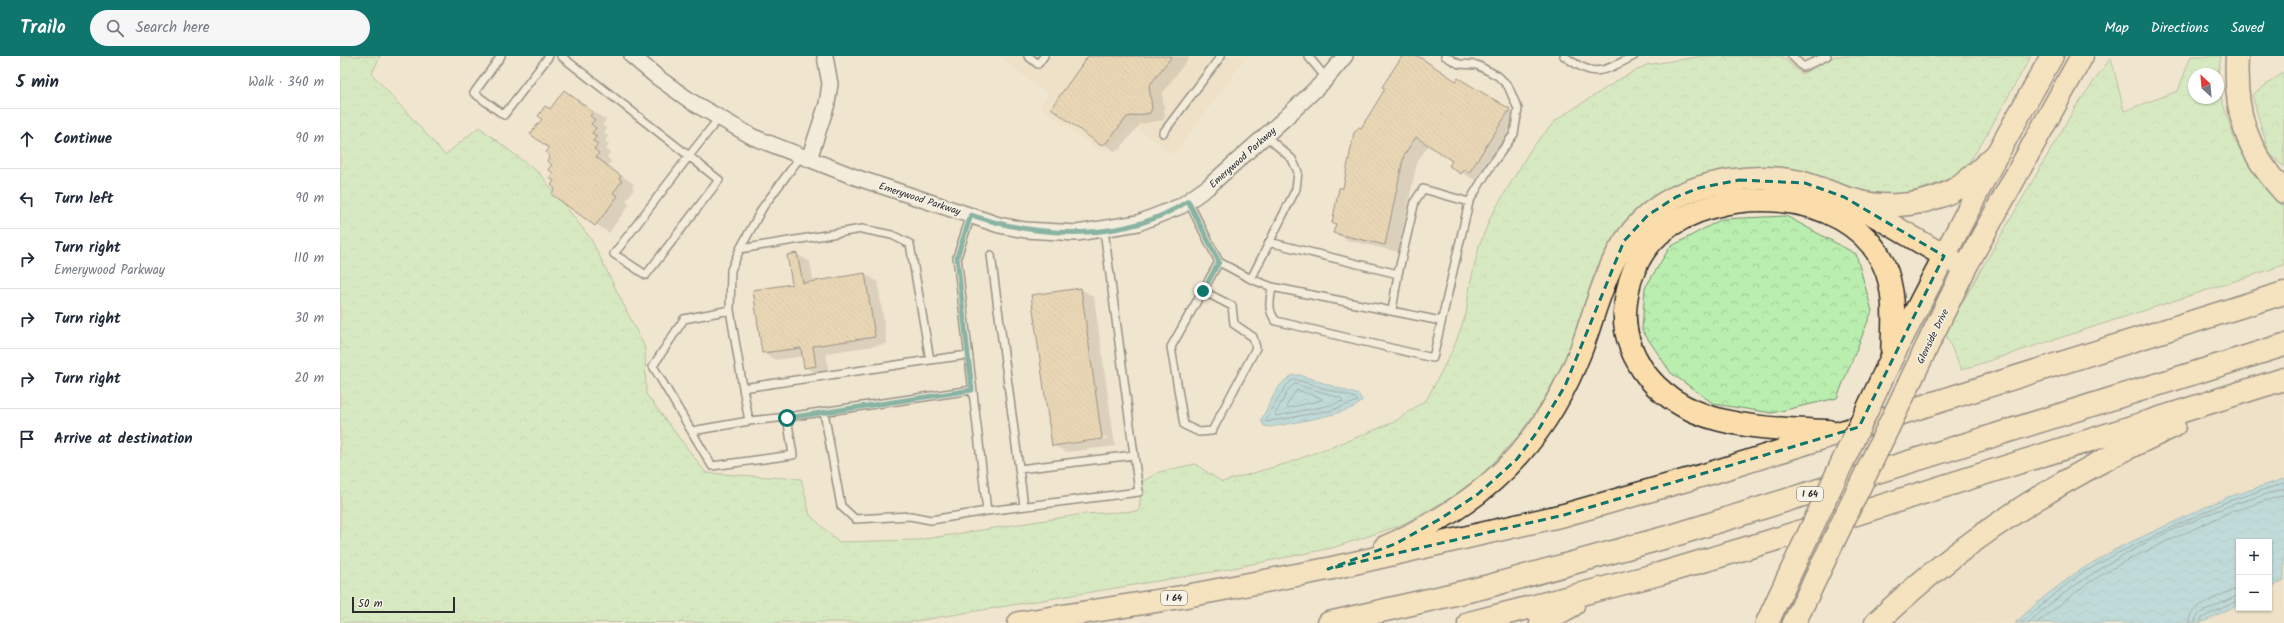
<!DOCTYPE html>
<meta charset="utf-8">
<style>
:root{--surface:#fff;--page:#f6f6f7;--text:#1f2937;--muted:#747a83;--line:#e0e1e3;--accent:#0f766e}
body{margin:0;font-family:Kalam,sans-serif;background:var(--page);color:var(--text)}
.controls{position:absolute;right:12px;bottom:12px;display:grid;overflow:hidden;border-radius:0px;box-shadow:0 1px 3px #0004}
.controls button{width:36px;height:36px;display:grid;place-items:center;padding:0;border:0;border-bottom:1px solid var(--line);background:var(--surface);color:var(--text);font:20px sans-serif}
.compass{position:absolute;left:1848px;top:12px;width:36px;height:36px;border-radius:50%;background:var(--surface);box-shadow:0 1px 3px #0004;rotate:334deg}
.scale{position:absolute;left:12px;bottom:10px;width:103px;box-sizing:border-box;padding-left:4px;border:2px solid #2b2b2b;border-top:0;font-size:11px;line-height:14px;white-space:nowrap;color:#2b2b2b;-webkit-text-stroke:3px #f7f3e8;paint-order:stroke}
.stop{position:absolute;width:12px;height:12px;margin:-9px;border:3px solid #0f766e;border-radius:50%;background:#fff}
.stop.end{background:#0f766e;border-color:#fff;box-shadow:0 1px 4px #0008}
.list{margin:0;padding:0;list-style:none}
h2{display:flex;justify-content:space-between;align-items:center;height:52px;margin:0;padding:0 16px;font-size:17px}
h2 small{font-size:13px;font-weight:400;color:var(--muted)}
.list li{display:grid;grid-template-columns:26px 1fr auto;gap:12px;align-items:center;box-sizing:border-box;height:60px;padding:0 16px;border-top:1px solid var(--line)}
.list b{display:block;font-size:15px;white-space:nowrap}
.list p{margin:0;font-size:13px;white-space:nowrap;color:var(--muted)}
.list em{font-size:13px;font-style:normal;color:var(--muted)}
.icon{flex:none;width:22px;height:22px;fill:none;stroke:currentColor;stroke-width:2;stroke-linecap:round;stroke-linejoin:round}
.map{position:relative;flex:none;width:1944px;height:567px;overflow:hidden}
header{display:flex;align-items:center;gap:24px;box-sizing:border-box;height:56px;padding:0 20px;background:var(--accent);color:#fff}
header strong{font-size:19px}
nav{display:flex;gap:22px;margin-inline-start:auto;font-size:14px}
.search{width:280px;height:36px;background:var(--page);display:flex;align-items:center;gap:10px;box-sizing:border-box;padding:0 14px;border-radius:22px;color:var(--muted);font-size:15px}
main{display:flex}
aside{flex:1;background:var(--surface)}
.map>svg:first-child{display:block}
.built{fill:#ebdbbd;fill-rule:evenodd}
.forest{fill:url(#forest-crowns);stroke:#728c6d}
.water{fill:url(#water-waves);stroke:#608c9a}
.shadow{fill:#0003;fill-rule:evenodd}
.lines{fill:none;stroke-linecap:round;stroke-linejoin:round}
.shore{stroke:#4e6c75;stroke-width:1}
.building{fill:url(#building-back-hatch);stroke:#2b2b2b}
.lane-casing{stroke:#2b2b2b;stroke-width:10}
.street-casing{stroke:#2b2b2b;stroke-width:18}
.primary-casing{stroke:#2b2b2b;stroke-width:25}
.highway-casing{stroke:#2b2b2b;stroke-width:25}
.lane{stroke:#f7f3e8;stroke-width:7}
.street{stroke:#f7f3e8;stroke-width:15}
.primary{stroke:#fbddab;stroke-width:22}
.highway{stroke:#fbddab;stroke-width:22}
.primary-bridge-casing{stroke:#2b2b2b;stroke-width:25;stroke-linecap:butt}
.primary-bridge{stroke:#fbddab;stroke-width:22}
.route{stroke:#0f766e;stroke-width:5}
.marked{fill:none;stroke:#0f766e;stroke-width:3;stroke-dasharray:8 5;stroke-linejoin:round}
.labels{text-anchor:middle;stroke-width:3;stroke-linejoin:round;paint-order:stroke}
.shield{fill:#f7f3e8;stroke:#686764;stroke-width:1}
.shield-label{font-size:9px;font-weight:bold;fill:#2b2b2b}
.street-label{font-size:10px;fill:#2b2b2b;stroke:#f7f3e8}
</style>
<header>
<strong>Trailo</strong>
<div class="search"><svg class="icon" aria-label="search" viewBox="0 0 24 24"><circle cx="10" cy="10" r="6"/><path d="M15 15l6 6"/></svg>Search here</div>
<nav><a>Map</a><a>Directions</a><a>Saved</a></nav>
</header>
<main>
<aside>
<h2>5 min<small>Walk · 340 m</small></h2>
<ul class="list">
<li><svg class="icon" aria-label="ahead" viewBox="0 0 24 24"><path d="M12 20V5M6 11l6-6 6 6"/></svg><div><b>Continue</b></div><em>90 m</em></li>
<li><svg class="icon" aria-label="left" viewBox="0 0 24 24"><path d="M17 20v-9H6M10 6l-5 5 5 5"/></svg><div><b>Turn left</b></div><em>90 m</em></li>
<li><svg class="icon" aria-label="right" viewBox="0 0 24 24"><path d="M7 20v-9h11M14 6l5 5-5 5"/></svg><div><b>Turn right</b><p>Emerywood Parkway</p></div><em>110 m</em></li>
<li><svg class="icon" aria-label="right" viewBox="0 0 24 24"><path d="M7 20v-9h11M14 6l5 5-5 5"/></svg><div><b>Turn right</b></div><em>30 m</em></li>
<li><svg class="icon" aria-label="right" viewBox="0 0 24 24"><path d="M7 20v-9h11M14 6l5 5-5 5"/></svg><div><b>Turn right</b></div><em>20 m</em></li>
<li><svg class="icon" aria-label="arrive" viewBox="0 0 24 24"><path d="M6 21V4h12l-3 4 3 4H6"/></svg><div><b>Arrive at destination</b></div></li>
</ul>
</aside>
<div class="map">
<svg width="1944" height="567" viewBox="0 0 1944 567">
<defs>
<pattern id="forest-crowns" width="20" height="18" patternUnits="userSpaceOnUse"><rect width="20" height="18" fill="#b9eeaf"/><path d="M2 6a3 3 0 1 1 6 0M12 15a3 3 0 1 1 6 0" fill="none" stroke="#9fcc97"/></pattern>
<pattern id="water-waves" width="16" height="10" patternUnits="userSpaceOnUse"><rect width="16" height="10" fill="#83cde4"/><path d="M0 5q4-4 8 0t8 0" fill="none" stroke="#71b0c4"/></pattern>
<pattern id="building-back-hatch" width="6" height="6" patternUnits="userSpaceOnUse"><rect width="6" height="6" fill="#e0c394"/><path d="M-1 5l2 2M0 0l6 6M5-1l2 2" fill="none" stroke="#c0a880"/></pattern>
</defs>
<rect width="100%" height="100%" fill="#f0e5cf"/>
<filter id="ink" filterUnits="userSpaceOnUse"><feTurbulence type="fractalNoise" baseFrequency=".025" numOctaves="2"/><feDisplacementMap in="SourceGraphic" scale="8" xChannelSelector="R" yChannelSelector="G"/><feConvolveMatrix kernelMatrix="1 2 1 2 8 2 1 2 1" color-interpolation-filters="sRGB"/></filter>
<g filter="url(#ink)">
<path class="built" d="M659,0H907L834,99L791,68L763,97L700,51L708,38Z
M1441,0H1495L1462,18Z
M1944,326V567H1536L1600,511L1834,370ZM1899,486H1929V552H1899Z"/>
<path class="forest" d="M0,0H40L32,18L105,99L139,71L200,118L251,183L305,292L306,338L366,417L461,423L470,459L498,486L578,484L744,458L799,455L802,426L819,416L855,408L882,426L948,407L1020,380L1054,366L1087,343L1114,291L1126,258L1130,229L1139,190L1151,160L1191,93L1216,64L1280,23L1306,9L1364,0H1441L1462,18L1495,0H1691L1642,87L1627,109L1606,124L1572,137L1546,140L1414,116L1277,178L1257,212L1225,305L1203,345L1179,379L1144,417L1109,443L1059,470L992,492L878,515L570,566L0,567Z
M1851,0H1881L1878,18H1854V42H1878V32L1895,85L1919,126L1944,150V209L1621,314L1605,276L1736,50L1771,2L1784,55L1838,35Z
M1944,16V111L1929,97L1912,39Z
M1446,160L1516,198L1532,255L1497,342L1432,357L1374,348L1331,317L1302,274L1305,232L1330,191L1382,163Z"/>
<path class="water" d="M954,319H960L1019,339L1022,344C1019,357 945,368 930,371L924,370L921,364C929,350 938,324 954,319Z
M1944,423V524L1929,532V486H1899V548L1861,567H1675L1704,541L1737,516L1776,493L1885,442Z"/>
<path class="shadow" d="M749,0H850L822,38L825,60L823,64L800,68L779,94L774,95L712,52Z
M1063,0H1077L1117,26L1131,31L1183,62L1143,123L1137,120L1135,124L1110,110L1113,105L1089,89L1077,106L1058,196L1007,184L994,177L996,169L993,166L1021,73L1047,33Z
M224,35L266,64L262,69L267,72L264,77L268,80L265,85L269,88L266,93L270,96L267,101L271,105L268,110L294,128L292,132L294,133L286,145L290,148L269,177L213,138L217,133L211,92L210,54Z
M457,198L470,206L474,226L525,218L538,226L547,288L486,297L489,317L478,318L465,311L464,300L436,304L423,297L414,235L453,229Z
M741,233L754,241L775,390L726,396L713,389ZM767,381V383L724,389V387Z"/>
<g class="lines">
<path class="shore" d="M954,323L1016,342L1018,345L992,354L926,366V364L945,331Z
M955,328L1001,342L1003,345L991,349L936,360L935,358L949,333Z
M957,334L981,342L982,344L948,352L947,349Z
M1681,567L1707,544L1739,519L1778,497L1886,446L1944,427
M1688,567C1745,515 1815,479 1886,451C1905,444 1925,439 1944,433
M1697,567L1745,529L1783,506L1890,456L1944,439
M1849,567C1849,563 1850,559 1853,555C1859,548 1890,534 1899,533
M1855,567L1856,562L1860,557L1899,539
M1860,567L1862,562L1899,544"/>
</g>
<path class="building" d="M748,0H832L809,30L812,52L810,57L787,61L766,87L760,89L711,52Z
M1062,0H1078L1116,25L1118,22L1170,53L1129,117L1124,113L1121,118L1109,110L1112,105L1076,81L1064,99L1045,189L993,177L996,168L992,167L999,132H1003L1014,77L1019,71L1021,72L1045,33L1042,31Z
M224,34L253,56L250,60L255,64L251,68L256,72L252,77L257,80L253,85L258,88L254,93L259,97L256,101L281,120L279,123L282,125L273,137L278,140L255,170L211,138L215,133L211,129L214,125L209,122L213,117L208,113L212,109L207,105L210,100L206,97L209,92L190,78L202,63L198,60L205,50L210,53Z
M457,197L463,227L525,217L535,281L473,290L476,310L464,312L461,292L422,297L413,234L452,228L447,199Z
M741,232L762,383L712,390L691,239Z"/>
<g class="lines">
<g class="lane-casing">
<path id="lane" d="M161,0L134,37L164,59L209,0
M221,0L349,100L379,62
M688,0L698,8L704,0
M968,0L986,22
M1224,0C1255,23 1261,16 1294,0
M1452,0L1463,11L1487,0
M823,77L881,0
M349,100L379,124L306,219L274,198Z
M848,145L879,206L831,291L844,369L859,376L872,375L916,292L913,281L894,268L892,250L863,235
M631,159L617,201L647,455L799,436L764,174
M929,186L1058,218L1052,255
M400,193L391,214L390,254L403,332L590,304L570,188L552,179L522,173L400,193L423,151L461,100
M651,199L684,450
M879,206L911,223L956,133L958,116L952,103L926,80
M1058,218L1075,145L1083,133L1129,146
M911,223L932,231C930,245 927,254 936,265L1093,302L1129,146L1150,111L1174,78L1178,53L1168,30L1158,20L1137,9L1119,8L1105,0
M932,231L1101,265
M390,254L344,263L313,310L372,410L453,399L447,361L632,334
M590,304L628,299
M403,332L409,365L447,361
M484,356L501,450L515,463L570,460L591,464L647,455
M352,375L409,365
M679,413L794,399"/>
</g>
<g class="street-casing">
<path id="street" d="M292,0L317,21L352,46L413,81L515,121L659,169L685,174L737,177L798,167L841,150L868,131L944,63L984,25L1005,0
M469,103L487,48L490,28L485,0"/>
</g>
<g class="primary-casing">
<path id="primary" d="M1591,282L1625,212L1742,0
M1552,301L1657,98L1712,0
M1427,567L1439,541
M1454,567L1471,532"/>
</g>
<g class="highway-casing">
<path id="highway" d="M1897,0C1894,55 1906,95 1944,136
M1515,148L1625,212
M1488,375C1424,372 1342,373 1302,313C1291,296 1284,277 1285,257C1286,227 1297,198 1319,178C1378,127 1507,131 1543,207C1557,236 1553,270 1552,301
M1045,491C1059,486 1072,478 1085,471C1161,431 1210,374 1241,294C1260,243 1270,185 1317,152C1357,124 1420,115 1467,128C1484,133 1500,141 1517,145C1543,152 1573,150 1598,141C1621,134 1639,114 1657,98
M679,567L841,541L988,513L1224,459L1371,417L1944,237
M989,567L1145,531L1338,478L1944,289
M1129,567L1319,518L1427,486L1944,323
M1201,567L1233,549
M1536,567C1623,483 1725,419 1834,370"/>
</g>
<use href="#lane" class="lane"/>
<use href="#street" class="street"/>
<use href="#primary" class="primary"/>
<use href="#highway" class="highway"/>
<g class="primary-bridge-casing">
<path id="primary-bridge" d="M1471,532L1591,282
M1439,541L1552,301"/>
</g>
<use href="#primary-bridge" class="primary-bridge"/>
</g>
</g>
<g class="lines" filter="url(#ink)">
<path class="route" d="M447,362L632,334L617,201L631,159C699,182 785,187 848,145L879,206L863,235"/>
</g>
<path d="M0 0H1944V567H0ZM1399,124L1465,127L1504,141L1604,200L1519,371L1224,459L988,513L1055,488L1100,463L1138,438L1177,403L1197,376L1225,330L1284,185L1308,159L1336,141L1359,132Z" fill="#f0e5cf" fill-opacity=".55" fill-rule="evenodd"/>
<path class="marked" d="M1399,124L1465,127L1504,141L1604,200L1519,371L1224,459L988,513L1055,488L1100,463L1138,438L1177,403L1197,376L1225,330L1284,185L1308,159L1336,141L1359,132Z"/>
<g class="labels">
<g class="shield">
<rect x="1457" y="431" width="26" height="14" rx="3"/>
<rect x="821" y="535" width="26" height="14" rx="3"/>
</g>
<g class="shield-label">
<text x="1470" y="441">I 64</text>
<text x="834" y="545">I 64</text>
</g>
<g class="street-label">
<text transform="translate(902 101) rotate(-42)" y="4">Emerywood Parkway</text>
<text transform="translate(580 142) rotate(18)" y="4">Emerywood Parkway</text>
<text transform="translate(1592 280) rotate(-64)" y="4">Glenside Drive</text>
</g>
</g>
</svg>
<div class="controls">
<button>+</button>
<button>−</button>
</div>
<svg class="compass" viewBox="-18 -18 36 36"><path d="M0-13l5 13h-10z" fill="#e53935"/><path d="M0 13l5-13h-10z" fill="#747a83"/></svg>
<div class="scale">50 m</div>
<div class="stop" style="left:447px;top:362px"></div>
<div class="stop end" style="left:863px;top:235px"></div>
</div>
</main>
